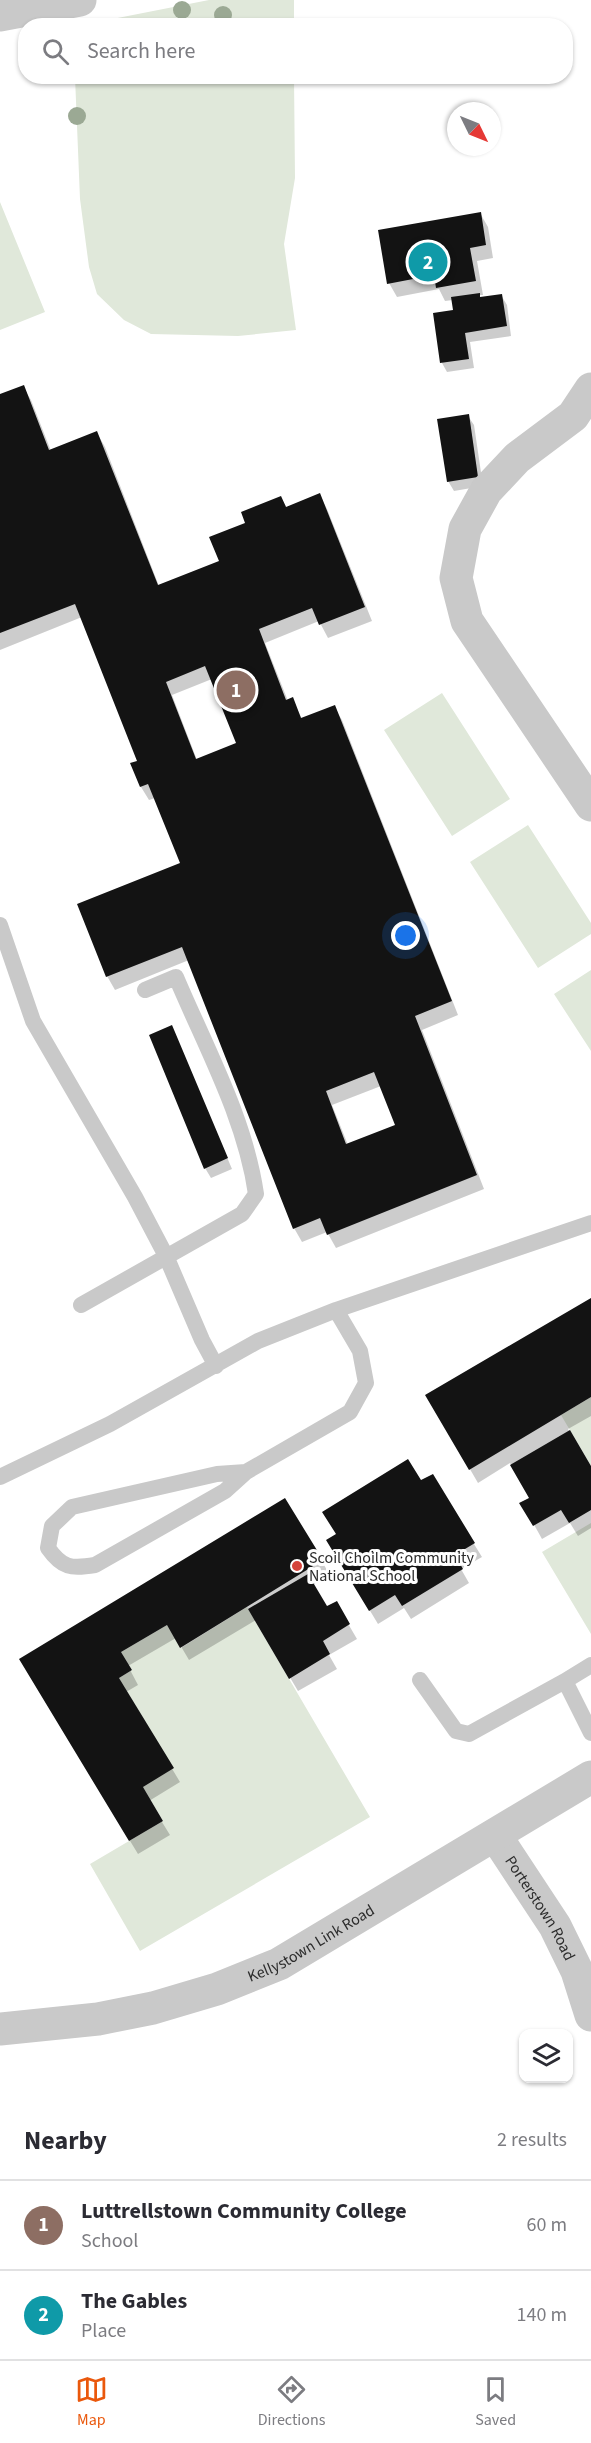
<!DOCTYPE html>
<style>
:root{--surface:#fff;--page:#f7f7f7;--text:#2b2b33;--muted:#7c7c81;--line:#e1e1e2;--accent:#ea580c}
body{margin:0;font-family:"Source Sans 3",sans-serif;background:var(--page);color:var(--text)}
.controls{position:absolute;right:18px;bottom:18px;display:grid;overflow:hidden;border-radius:12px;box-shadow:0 2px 4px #0004}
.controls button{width:54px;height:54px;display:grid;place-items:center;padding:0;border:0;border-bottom:2px solid var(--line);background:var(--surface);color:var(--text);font:30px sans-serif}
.compass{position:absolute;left:447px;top:102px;width:54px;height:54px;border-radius:50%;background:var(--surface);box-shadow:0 2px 4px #0004;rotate:133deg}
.you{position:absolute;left:406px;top:936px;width:21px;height:21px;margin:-15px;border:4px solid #fff;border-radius:50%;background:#1a73e8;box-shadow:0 0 0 9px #1a73e833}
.badge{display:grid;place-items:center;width:39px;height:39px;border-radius:50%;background:var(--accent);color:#fff;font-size:20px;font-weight:700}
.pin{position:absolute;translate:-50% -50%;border:3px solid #fff;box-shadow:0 2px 6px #0006}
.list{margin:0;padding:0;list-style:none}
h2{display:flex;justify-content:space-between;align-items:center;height:78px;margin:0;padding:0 24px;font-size:26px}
h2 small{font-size:20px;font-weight:400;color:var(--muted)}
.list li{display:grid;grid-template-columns:39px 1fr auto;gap:18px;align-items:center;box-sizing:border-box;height:90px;padding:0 24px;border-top:2px solid var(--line)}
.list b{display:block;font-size:22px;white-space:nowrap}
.list p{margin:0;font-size:20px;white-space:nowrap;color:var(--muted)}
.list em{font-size:20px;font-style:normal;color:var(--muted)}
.icon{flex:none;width:33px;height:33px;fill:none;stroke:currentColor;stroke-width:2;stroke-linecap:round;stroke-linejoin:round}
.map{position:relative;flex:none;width:591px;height:2101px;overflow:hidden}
.search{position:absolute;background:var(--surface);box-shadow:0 2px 4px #0004;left:18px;right:18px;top:18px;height:66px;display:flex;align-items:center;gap:15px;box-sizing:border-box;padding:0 21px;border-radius:24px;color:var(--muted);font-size:22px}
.sheet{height:258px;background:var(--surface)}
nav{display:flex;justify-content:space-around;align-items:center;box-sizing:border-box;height:84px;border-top:2px solid var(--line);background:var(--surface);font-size:16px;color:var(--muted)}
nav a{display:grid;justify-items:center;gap:3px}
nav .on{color:var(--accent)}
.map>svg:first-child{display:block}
.green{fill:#e0e8da}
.shadow{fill:#0003;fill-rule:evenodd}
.building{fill:#131313;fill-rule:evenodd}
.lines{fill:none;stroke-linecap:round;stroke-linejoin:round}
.service{stroke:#c9c9c9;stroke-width:16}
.minor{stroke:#c9c9c9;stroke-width:33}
.tertiary{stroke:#c9c9c9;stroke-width:33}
.tree{fill:#9ba994}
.poi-dot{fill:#d5443b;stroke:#fff;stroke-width:2}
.labels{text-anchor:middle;stroke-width:6;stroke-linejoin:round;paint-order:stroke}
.poi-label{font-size:16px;fill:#2c2c2c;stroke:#fff;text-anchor:start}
.street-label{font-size:16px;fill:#2c2c2c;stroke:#fff}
</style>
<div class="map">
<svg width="591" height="2101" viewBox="0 0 591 2101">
<rect width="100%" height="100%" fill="#fff"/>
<path class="green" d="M209,0H294V25H82Z
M75,77H294L295,178L284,244L296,330L238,336L151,334L124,320L97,294L89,267L80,199Z
M0,202L45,312L0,330Z
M442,693L510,799L452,836L384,730Z
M528,825L591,923V934L538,968L470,862Z
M591,970V1051L554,994Z
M591,1397V1466L561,1415Z
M591,1523V1634L542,1552Z
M247,1607L370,1817L140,1951L90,1864L163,1821L143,1787L173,1768L119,1678L132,1670L121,1652L167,1625L181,1648Z"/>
<path class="shadow" d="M480,213L488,227L493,258L477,261L483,295H479L481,298L501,295L507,305L511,336L470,342L474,368L447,372L442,363L455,311L453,300L445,301L439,289L397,297L389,283Z
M23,387L31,400L51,451L97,433L105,447L159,586L221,562L247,524L281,498L287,508L320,495L327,509L372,621L328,638L319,621L265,643L288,701L292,699L302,719L334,707L342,720L458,1015L422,1030L484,1189L336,1248L327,1232L302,1242L294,1228L189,960L115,990L107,976L182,864L155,798L149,800L141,787L132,764L139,762L82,617L0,650V396ZM212,679L238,744L197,760L172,695ZM381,1086L397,1126L348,1145L332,1105Z
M468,416L474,425L483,486L454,491L448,481Z
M172,1027L232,1169L211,1178L205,1168Z
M591,1299V1416L568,1429L591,1469V1528L578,1536L570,1523L542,1539L522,1503L531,1498L510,1463L478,1483L427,1395Z
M432,1476L482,1557L461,1569L469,1583L411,1619L404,1608L378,1624L328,1541Z
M285,1500L330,1575L313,1585L327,1608L336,1603L357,1639L329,1655L337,1669L298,1691L256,1620L189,1660L176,1638L128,1666L138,1685L126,1692L180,1782L149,1801L170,1835L138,1854L28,1673Z"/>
<path class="building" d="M481,212L486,245L470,248L476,281L436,288L434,275L387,284L378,230Z
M480,293V297L502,294L507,326L465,333L469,359L440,363L433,313L453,310L451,297Z
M24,385L49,450L97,431L158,585L219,561L209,537L245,523L241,512L281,496L286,507L320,493L365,607L319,625L312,608L259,629L286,700L293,697L301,718L335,705L452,1001L415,1016L477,1175L327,1235L320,1218L293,1229L182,947L106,977L77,904L180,863L148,784L140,787L130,763L137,761L75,604L0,633V394ZM205,666L236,743L196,759L166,682ZM374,1072L395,1125L346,1144L326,1091Z
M469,414L478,477L447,482L437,419Z
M172,1025L228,1158L204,1169L149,1035Z
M591,1298V1397L469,1470L425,1395Z
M570,1430L591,1466V1510L569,1523L561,1510L533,1526L519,1503L529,1498L510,1465Z
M408,1459L421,1480L433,1474L475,1543L455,1555L463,1569L402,1606L395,1595L369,1611L326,1540L336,1534L322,1512Z
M285,1498L323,1560L180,1648L167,1625L121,1652L132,1670L119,1678L174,1768L143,1787L163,1821L129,1841L19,1659Z
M308,1574L327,1606L337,1601L350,1624L323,1641L330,1654L289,1679L248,1609Z"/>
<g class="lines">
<path class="service" d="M0,925L33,1021L135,1197L166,1256L202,1340L216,1366
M81,1305L242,1214L256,1194C245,1118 206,1048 176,977L145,990
M246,1472L217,1474L72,1507L52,1526L48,1548C62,1568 71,1569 95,1565L225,1491L246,1472L350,1412L366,1383L360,1351L336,1310
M0,1477L110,1424L258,1341L336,1310L591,1223
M420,1680L456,1731L469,1734L565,1681L591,1733
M565,1681L591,1665"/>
<g class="minor">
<path d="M591,389L573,416L517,458L486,491L465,529L456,578L467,621L591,805"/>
<path id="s1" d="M495,1835L555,1926L577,1971L591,2015"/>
<path id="s2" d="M0,2029L98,2019L153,2008L217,1989L279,1964L591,1777"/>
</g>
<path class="tertiary" d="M0,15L80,0"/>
</g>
<g class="tree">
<circle cx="182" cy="10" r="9"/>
<circle cx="223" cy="15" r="9"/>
<circle cx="77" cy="116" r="9"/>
</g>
<circle class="poi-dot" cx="297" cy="1566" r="6"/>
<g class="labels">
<g class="poi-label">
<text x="309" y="1563">Scoil Choilm Community<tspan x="309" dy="18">National School</tspan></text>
</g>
<g class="street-label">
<text dy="6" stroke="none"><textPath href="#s1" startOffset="86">Porterstown Road</textPath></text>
<text dy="6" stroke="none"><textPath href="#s2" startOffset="326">Kellystown Link Road</textPath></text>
</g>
</g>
</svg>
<div class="controls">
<button><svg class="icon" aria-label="layers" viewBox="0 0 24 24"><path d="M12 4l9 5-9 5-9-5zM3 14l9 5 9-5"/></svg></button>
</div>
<svg class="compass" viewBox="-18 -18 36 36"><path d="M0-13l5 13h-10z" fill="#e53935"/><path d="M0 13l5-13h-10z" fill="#7c7c81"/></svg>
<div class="you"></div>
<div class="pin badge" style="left:236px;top:690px;background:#8d6e63">1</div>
<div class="pin badge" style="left:428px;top:262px;background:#0f9aa8">2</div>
<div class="search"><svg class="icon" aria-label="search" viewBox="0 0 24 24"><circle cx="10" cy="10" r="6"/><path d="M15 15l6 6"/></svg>Search here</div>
</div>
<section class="sheet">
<h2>Nearby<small>2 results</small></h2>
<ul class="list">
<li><span class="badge" style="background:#8d6e63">1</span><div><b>Luttrellstown Community College</b><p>School</p></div><em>60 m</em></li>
<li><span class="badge" style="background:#0f9aa8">2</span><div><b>The Gables</b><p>Place</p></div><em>140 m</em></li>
</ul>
</section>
<nav>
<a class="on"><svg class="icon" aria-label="map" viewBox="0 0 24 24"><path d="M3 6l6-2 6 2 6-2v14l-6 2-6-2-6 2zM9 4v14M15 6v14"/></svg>Map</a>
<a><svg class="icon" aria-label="directions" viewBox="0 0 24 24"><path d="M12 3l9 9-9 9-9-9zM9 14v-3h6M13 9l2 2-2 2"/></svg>Directions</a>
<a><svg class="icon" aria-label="saved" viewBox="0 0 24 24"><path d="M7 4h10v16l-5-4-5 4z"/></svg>Saved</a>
</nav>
